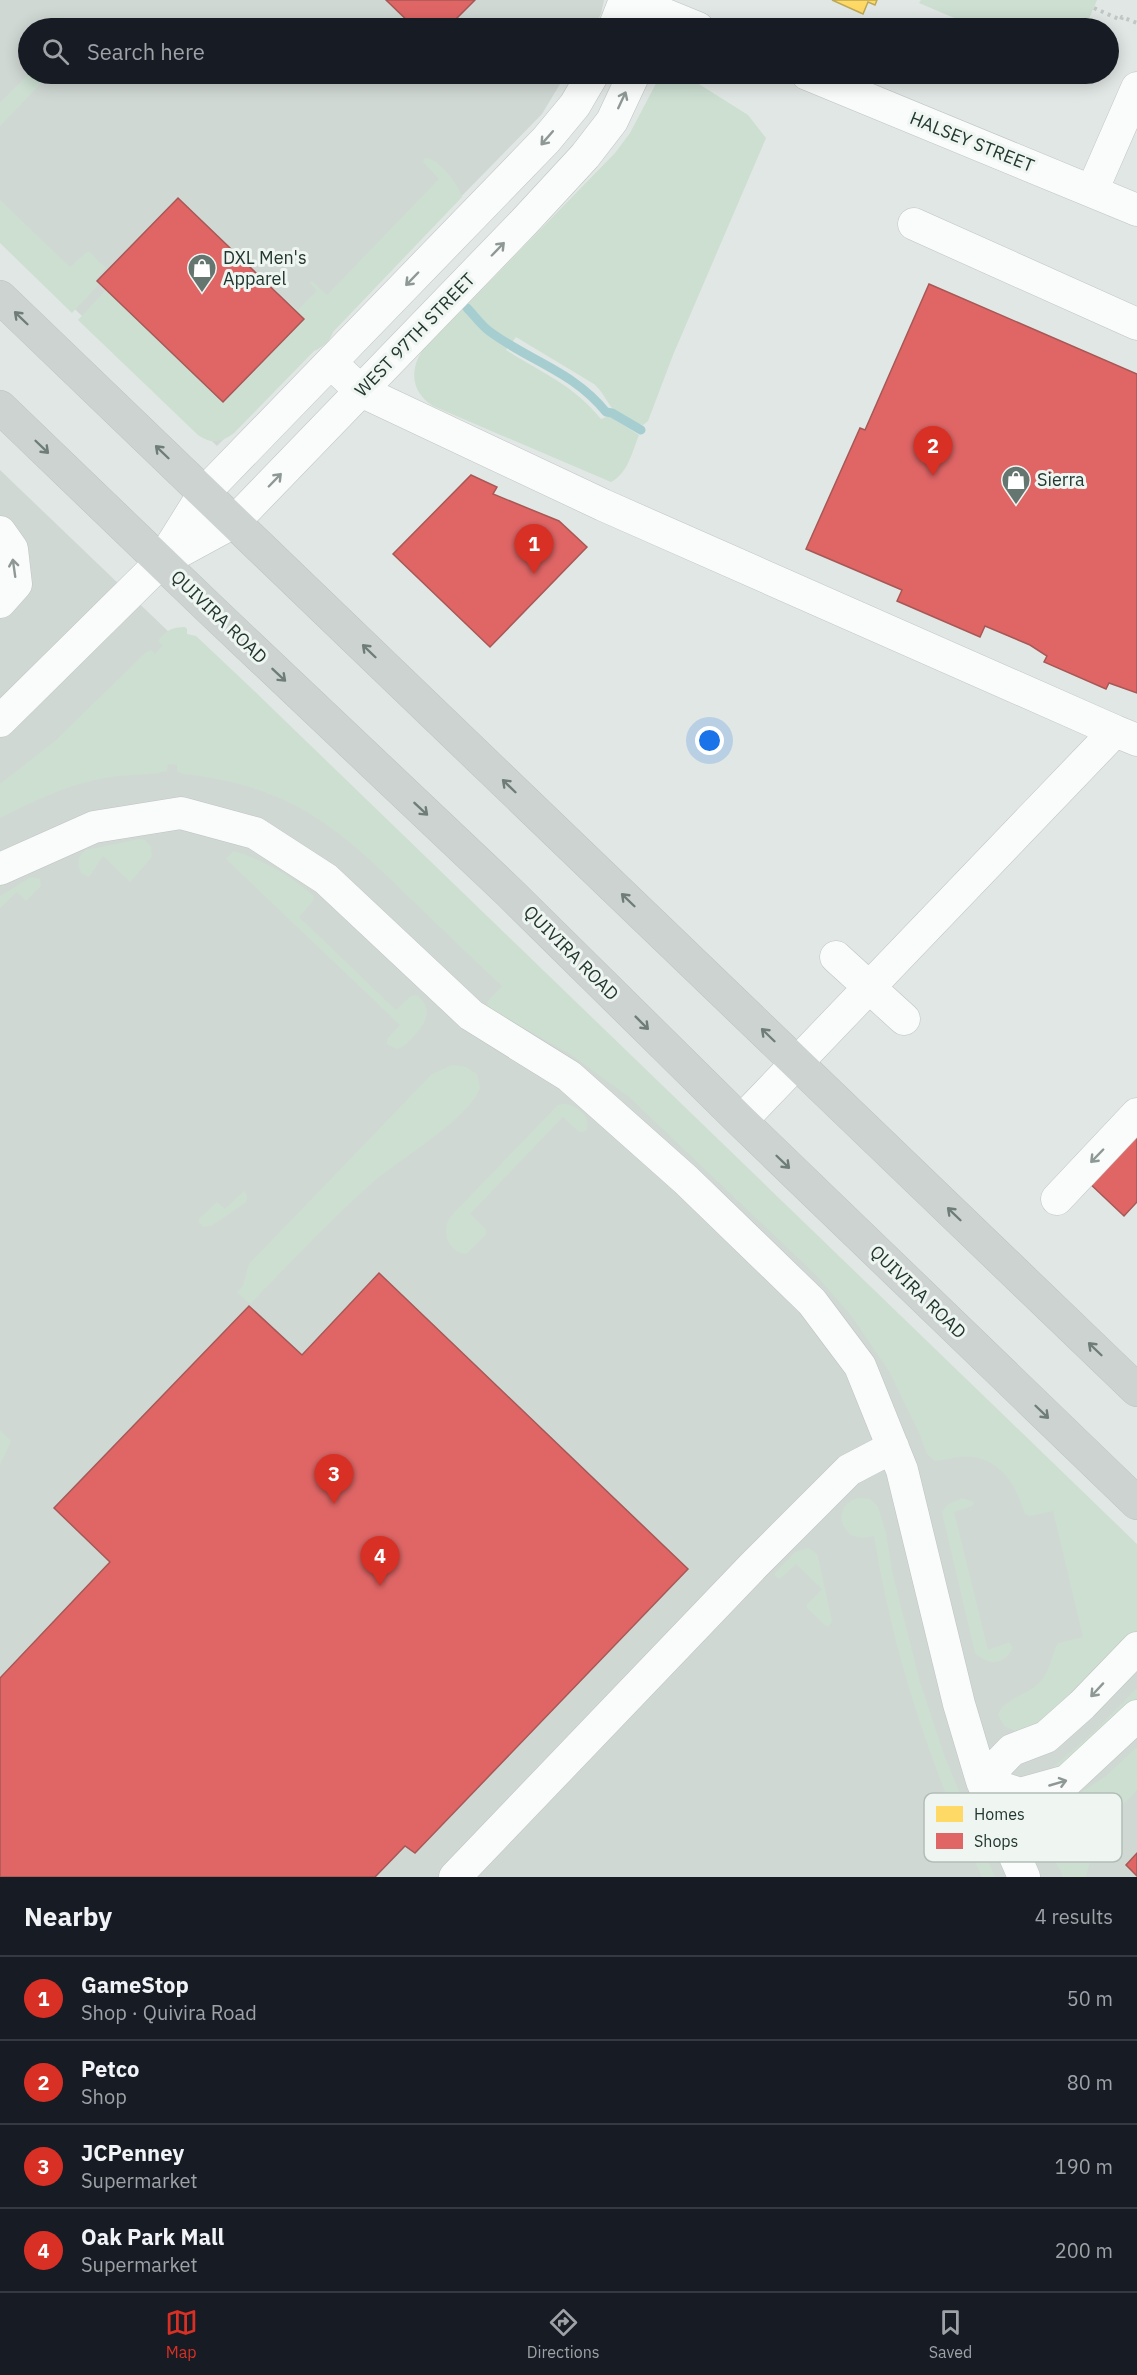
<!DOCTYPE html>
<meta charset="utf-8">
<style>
:root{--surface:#171b24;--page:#242831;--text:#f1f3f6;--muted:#9ea1a6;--line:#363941;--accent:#d93025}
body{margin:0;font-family:"IBM Plex Sans",sans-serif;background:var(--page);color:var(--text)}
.you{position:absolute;left:710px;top:741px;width:21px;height:21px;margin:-15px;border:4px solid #fff;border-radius:50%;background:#1a73e8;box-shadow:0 0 0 9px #1a73e833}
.badge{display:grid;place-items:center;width:39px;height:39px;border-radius:50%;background:var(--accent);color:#fff;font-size:20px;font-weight:700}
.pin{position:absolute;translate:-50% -50px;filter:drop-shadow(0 2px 3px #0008)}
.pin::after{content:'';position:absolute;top:32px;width:21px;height:18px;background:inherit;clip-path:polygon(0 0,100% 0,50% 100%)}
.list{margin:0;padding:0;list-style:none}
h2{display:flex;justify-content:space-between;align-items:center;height:78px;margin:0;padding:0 24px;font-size:26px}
h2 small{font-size:20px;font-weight:400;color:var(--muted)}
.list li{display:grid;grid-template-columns:39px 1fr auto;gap:18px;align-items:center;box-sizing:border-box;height:84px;padding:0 24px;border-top:2px solid var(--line)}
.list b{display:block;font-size:22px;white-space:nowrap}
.list p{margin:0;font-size:20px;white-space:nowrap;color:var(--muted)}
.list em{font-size:20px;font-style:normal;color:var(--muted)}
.icon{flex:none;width:33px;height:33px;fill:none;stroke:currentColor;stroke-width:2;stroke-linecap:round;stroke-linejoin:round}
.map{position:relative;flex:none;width:1137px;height:1877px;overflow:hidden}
.search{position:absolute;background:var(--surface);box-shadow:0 3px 15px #0003;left:18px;right:18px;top:18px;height:66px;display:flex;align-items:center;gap:15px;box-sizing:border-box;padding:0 21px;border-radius:33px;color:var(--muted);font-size:22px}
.sheet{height:414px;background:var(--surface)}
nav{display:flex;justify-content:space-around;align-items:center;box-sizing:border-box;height:84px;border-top:2px solid var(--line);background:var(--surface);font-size:16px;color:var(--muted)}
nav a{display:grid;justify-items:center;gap:3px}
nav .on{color:var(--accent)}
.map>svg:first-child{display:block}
.built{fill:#d0d8d4}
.green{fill:#ccdfd1}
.homes{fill:#ffd966;stroke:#bda856;stroke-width:1.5}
.shops{fill:#e06666;stroke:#a75856;stroke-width:1.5}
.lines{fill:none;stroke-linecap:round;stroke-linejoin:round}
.stream{stroke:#a6ced0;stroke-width:9}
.minor-casing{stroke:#bec4c1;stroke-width:33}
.major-casing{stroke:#bcc3c0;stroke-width:34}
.path{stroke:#bfc7c4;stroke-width:4;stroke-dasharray:3 4.5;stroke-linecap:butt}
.minor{stroke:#fafbfb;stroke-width:32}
.major{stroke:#cdd3d1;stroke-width:33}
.oneway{stroke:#8e9996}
.oneway2{stroke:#6f7d78}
.labels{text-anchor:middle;stroke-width:6;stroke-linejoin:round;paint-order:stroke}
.street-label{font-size:18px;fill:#223730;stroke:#eff6f2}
.poi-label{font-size:18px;fill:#223730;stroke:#eff6f2;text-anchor:start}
.key{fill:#eff6f2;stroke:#b2bdb8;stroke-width:1.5}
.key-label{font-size:16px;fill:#223730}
</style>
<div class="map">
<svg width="1137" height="1877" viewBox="0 0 1137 1877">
<rect width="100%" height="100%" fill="#e1e7e4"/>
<path class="built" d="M0,0H604L601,14L593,28H28V74H566L542,114L217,446L0,237Z
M0,470L1137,1560V1877H0Z"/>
<path class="green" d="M921,0H1097L1085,28H978L919,3Z
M29,74H50L0,126V103Z
M661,74H683L748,115L766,138L673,355L648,421L643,425C633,422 618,415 612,408C606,400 602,391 594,384L516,337L506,350C543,374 571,383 601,419L609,416L639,435C632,452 628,473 611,482L433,406C412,393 409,371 422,351L615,153L630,133Z
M425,158C439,158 458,184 462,197L333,332C330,341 323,347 314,351L234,433C222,442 212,445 198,435L78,320L106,290L224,402L304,319L289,305L291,303L298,310L317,291L310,283L312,281L327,295L439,179L423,162Z
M0,200L70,267L88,251L106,268L96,279L100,283L72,313L0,243Z
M185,627L187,629V634L196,636L249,686L1137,1544V1639L1076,1702L1023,1734L1004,1726L998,1715C1002,1700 1026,1695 1037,1685C1051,1673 1050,1657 1058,1643L1083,1637L1053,1511L1030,1516L1025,1514C1017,1487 1003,1462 973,1457C960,1455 947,1460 935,1461L927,1454L920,1435L889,1371L850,1314L816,1275L629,1097L570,1054L488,1008L487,1002L502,986C472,958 442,929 413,901C375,864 336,825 288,802C255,786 220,778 183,774L177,771V765L168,764L167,771C149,776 130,774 111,777C71,783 36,800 0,818V784L55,741L145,653L151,650L155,654L163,646L158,641C164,631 173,627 185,627Z
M139,839L145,840L151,847L152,857L130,882L103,856L89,877L81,873C77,864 77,856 86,850Z
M234,851C264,860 291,876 314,896L313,901L299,917L396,1010L411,996L417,995C434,1009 426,1024 413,1037C408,1042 404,1047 397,1049L387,1044V1039L400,1025L226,859Z
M31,877L40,879L41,886L26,901L17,892L0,908V896Z
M452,1065L466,1067L477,1074L480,1088C469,1119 398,1160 371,1184C328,1222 290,1263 250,1304L237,1292L243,1286L249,1264L432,1074Z
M563,1104C577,1104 592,1117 586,1131L579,1132L563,1117L470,1214L486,1230V1234L466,1254C448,1252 441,1232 450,1217L558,1105Z
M244,1191L247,1195L246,1202L213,1225L204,1227L199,1223V1219L217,1202L225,1209Z
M0,1430L11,1441L0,1465Z
M859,1498L870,1499L878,1507L886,1533L893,1575L920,1682L944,1755L995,1877H982C931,1769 893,1654 874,1536L862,1538L851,1535C836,1523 839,1502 859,1498Z
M962,1498L974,1502L972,1506L954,1512L988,1650L1007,1643H1010L1013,1648C1004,1665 988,1666 975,1653L943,1517L942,1512L947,1505Z
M808,1548L816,1553L818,1557L832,1621L829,1626H826L807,1608V1605L822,1589L796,1564L780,1579L775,1576V1573L795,1552Z
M1137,1688V1699C1111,1725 1086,1750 1054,1770L1052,1768L1096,1730Z
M1137,1747V1790L1097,1832L1086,1877H1063L1046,1841V1829L1050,1817L1059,1807L1106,1776Z"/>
<path class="homes" d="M832,0H877L875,5L868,2L863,14Z"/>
<path class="shops" d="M386,0H475L451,24V28H415Z
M178,198L304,319L223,402L97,281Z
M929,284L1137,374V693L1109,683L1106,689L1044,662L1047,656L1030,645L985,626L980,637L897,601L902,590L806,549L860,428L865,430Z
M471,475L497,487L493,494L559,521L587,547L490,647L393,554Z
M1137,1126V1202L1124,1216L1086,1180Z
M379,1273L688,1569L415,1853L405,1846L375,1877H0V1678L110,1562L54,1508L249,1306L302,1355Z
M1137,1853V1876L1126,1865Z"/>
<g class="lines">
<path class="stream" d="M467,308C474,315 481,325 489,331C529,361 573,371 606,412L612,413L641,430"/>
<g class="minor-casing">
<path id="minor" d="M629,0L698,28
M614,28L625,0
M807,74L1137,210
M1092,191L1137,88
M914,224L1137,324
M331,363L361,391L603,505L1115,731
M0,532L12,549L16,584L0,602
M164,560L234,522L524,222L585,156L612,121L634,74
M0,721L161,562L204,493L546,140L575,105L593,74
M0,869L94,827L181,813L255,833L326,879L471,1015L569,1076L686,1180L812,1302L860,1366L902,1470L959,1704L982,1781L1024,1877
M836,957L904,1019
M741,1121L1115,731L1137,740
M1057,1199L1137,1114
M1137,1648L1082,1705L1046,1737L1012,1750L982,1781L1020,1794L1067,1781L1137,1716
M455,1877L754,1565L849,1470L893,1447"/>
</g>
<g class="major-casing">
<path id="major" d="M0,297L1137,1390
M0,407L210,609L510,893L741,1121L1137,1503"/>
</g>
<path class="path" d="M1094,8L1121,20L1122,17L1137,23"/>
<use href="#minor" class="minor"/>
<use href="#major" class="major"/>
</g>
<defs><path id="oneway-shaft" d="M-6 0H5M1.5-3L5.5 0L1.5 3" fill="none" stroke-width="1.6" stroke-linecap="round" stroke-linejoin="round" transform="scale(1.5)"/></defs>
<g class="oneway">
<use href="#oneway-shaft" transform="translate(622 100) rotate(-65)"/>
<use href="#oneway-shaft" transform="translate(547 138) rotate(131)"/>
<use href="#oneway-shaft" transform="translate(498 249) rotate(-46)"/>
<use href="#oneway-shaft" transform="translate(412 279) rotate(134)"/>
<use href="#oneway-shaft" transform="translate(275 480) rotate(-46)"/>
<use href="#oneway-shaft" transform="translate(14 568) rotate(-98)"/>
<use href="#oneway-shaft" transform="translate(1097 1156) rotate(134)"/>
<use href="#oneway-shaft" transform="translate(1097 1690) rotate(133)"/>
<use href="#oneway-shaft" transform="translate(1058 1783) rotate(-16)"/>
</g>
<g class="oneway2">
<use href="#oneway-shaft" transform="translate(21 318) rotate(-136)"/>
<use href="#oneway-shaft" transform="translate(42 447) rotate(44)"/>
<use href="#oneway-shaft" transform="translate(162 452) rotate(-136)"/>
<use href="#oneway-shaft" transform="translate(369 651) rotate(-136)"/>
<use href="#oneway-shaft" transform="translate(279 675) rotate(43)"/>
<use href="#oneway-shaft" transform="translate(509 786) rotate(-136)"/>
<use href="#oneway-shaft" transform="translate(421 809) rotate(43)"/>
<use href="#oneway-shaft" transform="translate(628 900) rotate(-136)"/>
<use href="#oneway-shaft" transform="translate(642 1023) rotate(45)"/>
<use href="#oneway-shaft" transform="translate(768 1035) rotate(-136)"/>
<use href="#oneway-shaft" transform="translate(783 1162) rotate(44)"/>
<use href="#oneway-shaft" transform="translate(954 1214) rotate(-136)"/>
<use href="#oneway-shaft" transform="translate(1095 1349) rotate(-136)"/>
<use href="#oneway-shaft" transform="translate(1042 1412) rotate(44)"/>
</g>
<defs>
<g id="shop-pin" transform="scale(1.5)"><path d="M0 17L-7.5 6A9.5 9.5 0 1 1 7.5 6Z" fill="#65756f" stroke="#eff6f2"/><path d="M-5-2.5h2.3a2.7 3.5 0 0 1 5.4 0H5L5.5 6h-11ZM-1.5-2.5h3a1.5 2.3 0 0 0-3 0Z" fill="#fff"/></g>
</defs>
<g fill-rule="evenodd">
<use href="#shop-pin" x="202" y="268"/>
<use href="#shop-pin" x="1016" y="480"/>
</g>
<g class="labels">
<g class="street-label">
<text transform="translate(972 142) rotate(22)" y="6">HALSEY STREET</text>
<text transform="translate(415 335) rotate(-46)" y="6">WEST 97TH STREET</text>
<text transform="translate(219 617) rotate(44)" y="6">QUIVIRA ROAD</text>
<text transform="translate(571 953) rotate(45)" y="6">QUIVIRA ROAD</text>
<text transform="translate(918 1292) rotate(44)" y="6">QUIVIRA ROAD</text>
</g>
<g class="poi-label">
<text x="223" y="264">DXL Men's<tspan x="223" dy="21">Apparel</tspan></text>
<text x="1037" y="486">Sierra</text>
</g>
</g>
<rect x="924" y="1793" width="198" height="69" rx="9" class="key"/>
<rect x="936" y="1806" width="27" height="16" fill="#ffd966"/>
<rect x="936" y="1833" width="27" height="16" fill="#e06666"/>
<g class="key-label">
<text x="974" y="1820">Homes</text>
<text x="974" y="1847">Shops</text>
</g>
</svg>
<div class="you"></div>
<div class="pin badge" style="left:534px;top:574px">1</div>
<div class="pin badge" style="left:933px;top:476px">2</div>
<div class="pin badge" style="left:334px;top:1504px">3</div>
<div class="pin badge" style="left:380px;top:1586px">4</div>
<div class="search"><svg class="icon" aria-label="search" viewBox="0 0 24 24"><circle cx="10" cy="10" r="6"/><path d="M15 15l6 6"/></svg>Search here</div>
</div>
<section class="sheet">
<h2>Nearby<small>4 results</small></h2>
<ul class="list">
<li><span class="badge">1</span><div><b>GameStop</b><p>Shop · Quivira Road</p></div><em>50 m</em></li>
<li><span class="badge">2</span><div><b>Petco</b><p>Shop</p></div><em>80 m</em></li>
<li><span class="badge">3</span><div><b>JCPenney</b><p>Supermarket</p></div><em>190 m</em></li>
<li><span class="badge">4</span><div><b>Oak Park Mall</b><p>Supermarket</p></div><em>200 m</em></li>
</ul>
</section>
<nav>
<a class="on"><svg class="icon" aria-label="map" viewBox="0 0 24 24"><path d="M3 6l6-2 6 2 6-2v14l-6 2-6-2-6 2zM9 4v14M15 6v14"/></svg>Map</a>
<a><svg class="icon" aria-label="directions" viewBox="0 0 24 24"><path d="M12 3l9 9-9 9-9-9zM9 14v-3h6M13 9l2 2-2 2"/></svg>Directions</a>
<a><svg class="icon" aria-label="saved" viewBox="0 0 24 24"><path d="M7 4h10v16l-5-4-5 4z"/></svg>Saved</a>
</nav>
